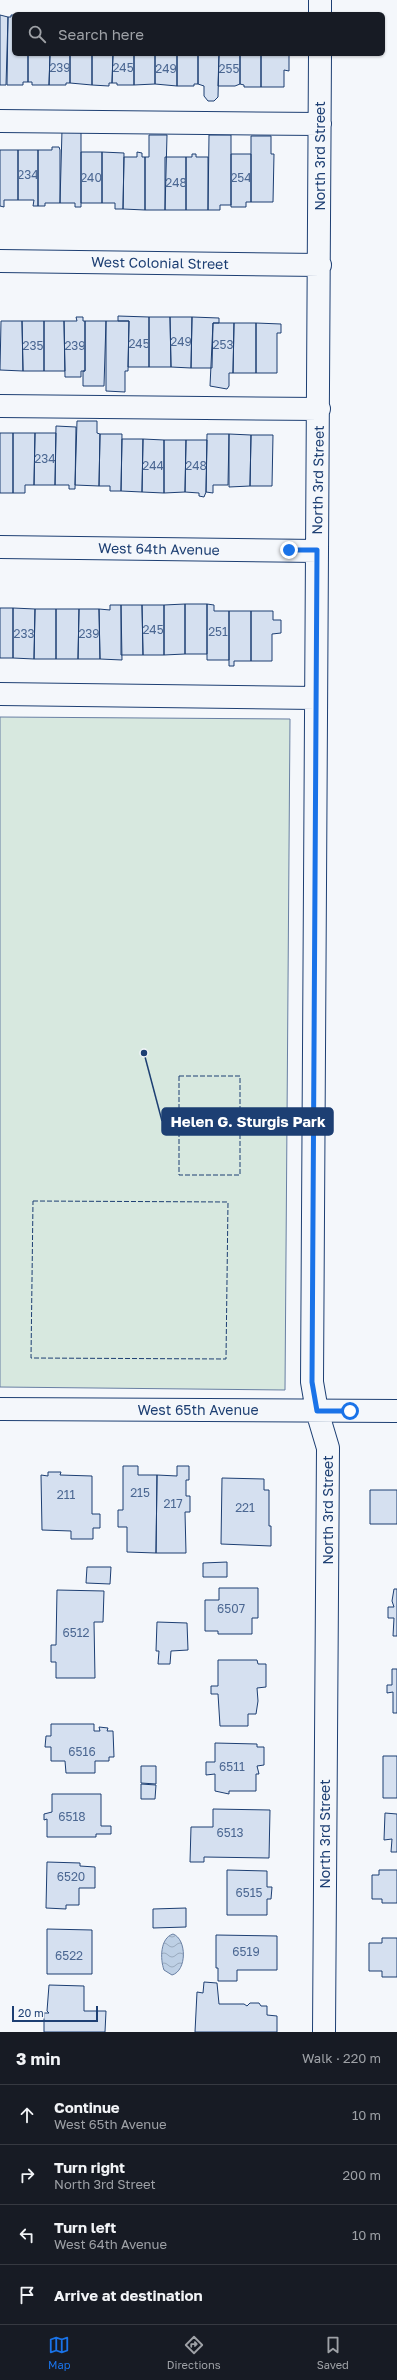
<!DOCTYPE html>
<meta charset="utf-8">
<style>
:root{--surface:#171b24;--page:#242831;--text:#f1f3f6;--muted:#9ea1a6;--line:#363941;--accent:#1a73e8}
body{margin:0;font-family:"Golos Text",sans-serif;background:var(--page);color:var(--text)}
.scale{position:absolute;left:12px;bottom:10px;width:86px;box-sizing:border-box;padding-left:4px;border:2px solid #1d3f73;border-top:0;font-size:11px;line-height:14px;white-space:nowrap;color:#1d3f73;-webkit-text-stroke:3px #f4f7fb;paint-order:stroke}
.stop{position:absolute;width:12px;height:12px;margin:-9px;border:3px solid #1a73e8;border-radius:50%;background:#fff}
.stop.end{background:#1a73e8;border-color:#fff;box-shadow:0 1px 4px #0008}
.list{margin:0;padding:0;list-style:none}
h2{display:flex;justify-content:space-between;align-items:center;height:52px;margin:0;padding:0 16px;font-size:17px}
h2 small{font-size:13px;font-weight:400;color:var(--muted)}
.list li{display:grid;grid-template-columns:26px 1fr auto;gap:12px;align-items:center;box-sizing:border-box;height:60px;padding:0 16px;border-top:1px solid var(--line)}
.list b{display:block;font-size:15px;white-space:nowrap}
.list p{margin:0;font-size:13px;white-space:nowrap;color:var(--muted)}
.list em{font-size:13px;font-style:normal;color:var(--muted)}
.icon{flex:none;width:22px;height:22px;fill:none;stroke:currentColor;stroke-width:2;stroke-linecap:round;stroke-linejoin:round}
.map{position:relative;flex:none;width:397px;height:2032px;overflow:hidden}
.search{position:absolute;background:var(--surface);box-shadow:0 1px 3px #0004;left:12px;right:12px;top:12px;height:44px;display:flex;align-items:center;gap:10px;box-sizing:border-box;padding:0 14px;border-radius:6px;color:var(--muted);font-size:15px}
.sheet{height:292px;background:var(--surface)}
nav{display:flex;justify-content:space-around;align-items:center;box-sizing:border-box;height:56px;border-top:1px solid var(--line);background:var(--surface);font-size:11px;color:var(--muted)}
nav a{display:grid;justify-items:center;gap:2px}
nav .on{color:var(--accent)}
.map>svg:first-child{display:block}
.green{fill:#d7e8df;stroke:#687fa3}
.water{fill:url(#water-waves);stroke:#687fa3}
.building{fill:#d5e0f0;stroke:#1d3f73}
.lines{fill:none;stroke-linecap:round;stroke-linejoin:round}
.minor-casing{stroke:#1d3f73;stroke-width:24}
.minor{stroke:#f4f7fb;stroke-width:22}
.fence{stroke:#1d3f73;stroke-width:1;stroke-dasharray:5 2;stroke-linecap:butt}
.route{stroke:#1a73e8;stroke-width:5}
.labels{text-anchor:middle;stroke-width:3;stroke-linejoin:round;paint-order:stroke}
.number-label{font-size:12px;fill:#4b6792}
.street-label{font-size:14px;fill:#1d3f73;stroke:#f4f7fb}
.leader{fill:none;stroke:#1d3f73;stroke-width:1.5}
.callout-dot{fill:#1d3f73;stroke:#f4f7fb;stroke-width:1.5}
.callout{fill:#1d3f73;stroke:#1d3f73;stroke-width:1.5}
.callout-label{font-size:15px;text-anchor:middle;font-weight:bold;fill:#fff}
</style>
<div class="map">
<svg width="397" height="2032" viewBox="0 0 397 2032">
<defs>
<pattern id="water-waves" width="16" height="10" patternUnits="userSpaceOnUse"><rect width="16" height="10" fill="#bed0e5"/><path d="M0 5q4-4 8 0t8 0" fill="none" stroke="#9aaabe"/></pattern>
</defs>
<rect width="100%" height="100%" fill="#f4f7fb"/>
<path class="green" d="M0,717L290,719L285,1390L0,1387Z"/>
<path class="water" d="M173,1934C187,1939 187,1971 172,1975L164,1970C160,1959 160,1938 173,1934Z"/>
<path class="building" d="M0,15L8,17L6,85H0Z
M11,15H14V54H28V82H23V85H7L8,17H11Z
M28,54H50L49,85H32V82H28Z
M50,54H70V83H66V85H49Z
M70,54H92V85L70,83Z
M92,54H113L112,83H109V86L92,85Z
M113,54H134V85H117V83H112Z
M134,54H155V84L134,85Z
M155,54H177V86L155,84Z
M177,54H198V84H194V86H177Z
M198,54H219L218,97L214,101H208L204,96V86L198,84Z
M219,54H240V84L235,86H218Z
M240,54H261V87H244V85L240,84Z
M261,54H289V71L284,70V87H261Z
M62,130L81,131V207H75V203H60Z
M149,135H167L165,210H145V157H149Z
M209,135H231V205H220V210H208Z
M251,136H271V154H274L273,202H251Z
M52,147H59L60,150V203H45V206H38V150H52Z
M0,150H18V200H4V207L0,206Z
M18,150H38V206H33L34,200H18Z
M81,152H102V203H81Z
M102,152L124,153L123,209H115V203H102Z
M137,152L142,153V157H145V210L123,209L124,157H137Z
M192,154H196V157H208V210H186V157H192Z
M231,154H251V202H246V207H231Z
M165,157H186V210H165Z
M118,316L149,317V367H128L129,321H118Z
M76,317H83V321H85V371H81V377H65L64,321H77Z
M149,317H170L171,367H149Z
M170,317H192L191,368L171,367Z
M192,317L219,318V323H213L212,368H191Z
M1,321H22L23,371L0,370Z
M22,321H44V371H23Z
M44,321H64L65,371H44Z
M85,321H106L104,386H83V371H85Z
M106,321H129L128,371H125V392L106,391Z
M213,323H234L233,373H229V386L227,389L210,386Z
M234,323H256V373H233Z
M256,323L281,324V333H277V373H256Z
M77,421H97V433L100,434L99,486L75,485Z
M56,426L76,427L75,489H69V485H55Z
M0,433H13V493H0Z
M13,433H35L34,485H25V493H13Z
M35,433H56L55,485H34Z
M100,434H122L121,491H110V486H99Z
M207,434H229L228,485H213V493L206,492Z
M229,434L251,435L250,486L229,487Z
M251,435H273L272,486H250Z
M122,439H143L142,492L121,491Z
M143,439L164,440V493L142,492Z
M164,440H186L185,492L164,493Z
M186,440H207L206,492L204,497L199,496V493L185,492Z
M185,604H207V654H185Z
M185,604V654L164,655V605Z
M207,604L214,605V611H229V660H207Z
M110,605H121L122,660L100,659L99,609L110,610Z
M121,605H142L143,655H121Z
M142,605H164V655H143Z
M0,608H13V658H0Z
M13,608L35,609L34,659L13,658Z
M35,609H56V659H34Z
M56,609H79L78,659H56Z
M79,609H99L100,659H78Z
M229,611H251V661H234V666H229Z
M251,611H273V620H281V633L272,634V661H251Z
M123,1466H138V1475H157L156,1553L127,1552V1527H118V1510H123Z
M177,1466H189V1480H186V1496H190V1512H185L186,1553H156L157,1475L177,1476Z
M48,1472H61L60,1475L92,1476V1514H100V1528H93V1539H71V1531L42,1530L41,1475L48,1476Z
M222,1478L264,1479V1490H269V1526H271V1546L221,1544Z
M370,1490H397V1524H370Z
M227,1562V1577H203V1563Z
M87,1567H111L110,1584L86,1583Z
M219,1588H258V1618H252V1634H218V1631H205V1600H219Z
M394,1589H397V1636H393L394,1618H388V1607H394L392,1601Z
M57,1590L104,1591L103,1622H94L95,1678H56V1662H51V1645H56Z
M157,1622L187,1623L188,1650L171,1651L170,1664H158L159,1651H156Z
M218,1660H257L258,1664H266V1687L257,1688L258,1701L256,1714H248V1726H220L218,1694H211V1686H218Z
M392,1669H397V1713H393V1692L387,1693V1685H392Z
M51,1724H94V1731H100L99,1727L108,1728L107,1731H113L114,1757H109V1761H95V1773H66L65,1761H51V1747H45L46,1736H51Z
M215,1743L257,1744V1747H264V1765L257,1766L259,1774H256V1791H229V1794L215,1791V1774L206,1775V1762H215Z
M383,1756H397V1798H383Z
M141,1766H156V1784L141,1783Z
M141,1784L156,1785L155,1799H141Z
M52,1794H101V1826H111V1834H96V1837H47V1819L44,1820V1814L52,1812Z
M213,1809L270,1810L269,1858L204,1857V1862H190L191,1827H213Z
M385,1813L397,1814V1852H391L392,1839L384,1840Z
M47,1862L80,1863V1866L95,1867V1888H79V1905H66V1909L46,1908Z
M227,1870L267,1871V1887H272L271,1899H267V1915H227Z
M379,1870H397V1903H382V1899H372V1875H379Z
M186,1908V1927L153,1928V1909Z
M47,1929L92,1930V1974H47Z
M216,1935L277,1936V1970H237V1981H218V1968H216Z
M382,1938H397V1977H382V1971H369V1943H382Z
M204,1982L217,1983L219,2004H244L247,2006L250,2003H259L261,2006H267V2015L277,2016V2032H195L197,1992L203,1993Z
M49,1985L84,1986V2011H106L105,2032H44V2013H49L47,2011Z"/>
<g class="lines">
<g class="minor-casing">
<path id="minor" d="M320,0V14
M320,54L312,1382L317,1411L328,1448L324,2032
M0,121L320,124
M0,261L320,265
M0,406L319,409
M0,547L317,551
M0,694L315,698
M0,1409L397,1411"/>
</g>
<use href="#minor" class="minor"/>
<path class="fence" d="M179,1076H240V1175H179Z
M33,1201L228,1202L226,1359L31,1358Z"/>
</g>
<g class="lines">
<path class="route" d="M289,550H317L312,1382L317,1411H350"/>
</g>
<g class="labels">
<g class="number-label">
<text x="60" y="72">239</text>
<text x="123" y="72">245</text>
<text x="166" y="73">249</text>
<text x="229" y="73">255</text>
<text x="28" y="179">234</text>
<text x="91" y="182">240</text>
<text x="241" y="182">254</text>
<text x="176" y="187">248</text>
<text x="181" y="346">249</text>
<text x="139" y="348">245</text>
<text x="223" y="349">253</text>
<text x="33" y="350">235</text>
<text x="75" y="350">239</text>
<text x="45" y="463">234</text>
<text x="153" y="470">244</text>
<text x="196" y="470">248</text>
<text x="153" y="634">245</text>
<text x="218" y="636">251</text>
<text x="24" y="638">233</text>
<text x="89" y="638">239</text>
<text x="140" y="1497">215</text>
<text x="66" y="1499">211</text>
<text x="173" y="1508">217</text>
<text x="245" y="1512">221</text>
<text x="231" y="1613">6507</text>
<text x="76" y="1637">6512</text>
<text x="82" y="1756">6516</text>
<text x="232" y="1771">6511</text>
<text x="72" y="1821">6518</text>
<text x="230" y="1837">6513</text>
<text x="71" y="1881">6520</text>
<text x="249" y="1897">6515</text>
<text x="246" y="1956">6519</text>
<text x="69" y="1960">6522</text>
</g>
<g class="street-label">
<text transform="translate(320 156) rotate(-90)" y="5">North 3rd Street</text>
<text transform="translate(160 263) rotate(1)" y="5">West Colonial Street</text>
<text transform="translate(318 480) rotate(-89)" y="5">North 3rd Street</text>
<text transform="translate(159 549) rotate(1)" y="5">West 64th Avenue</text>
<text x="198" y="1415">West 65th Avenue</text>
<text transform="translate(328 1510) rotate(-90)" y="5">North 3rd Street</text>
<text transform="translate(325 1834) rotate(-90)" y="5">North 3rd Street</text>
</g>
</g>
<path class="leader" d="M144 1053L162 1121"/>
<circle class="callout-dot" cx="144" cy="1053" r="4"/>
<rect class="callout" x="162" y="1108" width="171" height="27" rx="4"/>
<g class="callout-label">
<text x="248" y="1127">Helen G. Sturgis Park</text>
</g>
</svg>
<div class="scale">20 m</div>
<div class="stop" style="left:350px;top:1411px"></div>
<div class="stop end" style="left:289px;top:550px"></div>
<div class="search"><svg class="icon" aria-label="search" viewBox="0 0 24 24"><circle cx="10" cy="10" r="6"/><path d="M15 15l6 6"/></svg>Search here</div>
</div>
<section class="sheet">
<h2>3 min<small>Walk · 220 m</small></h2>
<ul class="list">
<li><svg class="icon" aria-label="ahead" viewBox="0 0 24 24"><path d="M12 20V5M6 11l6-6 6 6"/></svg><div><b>Continue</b><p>West 65th Avenue</p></div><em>10 m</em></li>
<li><svg class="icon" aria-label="right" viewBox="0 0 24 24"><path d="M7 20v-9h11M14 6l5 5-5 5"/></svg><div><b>Turn right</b><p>North 3rd Street</p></div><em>200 m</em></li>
<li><svg class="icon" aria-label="left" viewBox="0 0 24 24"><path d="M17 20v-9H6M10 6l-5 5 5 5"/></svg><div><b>Turn left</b><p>West 64th Avenue</p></div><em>10 m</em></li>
<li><svg class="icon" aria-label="arrive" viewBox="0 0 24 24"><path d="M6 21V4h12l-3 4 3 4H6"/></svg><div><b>Arrive at destination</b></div></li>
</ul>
</section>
<nav>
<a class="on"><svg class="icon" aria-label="map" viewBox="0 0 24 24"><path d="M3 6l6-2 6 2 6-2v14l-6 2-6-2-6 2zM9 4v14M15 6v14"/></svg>Map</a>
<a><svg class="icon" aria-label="directions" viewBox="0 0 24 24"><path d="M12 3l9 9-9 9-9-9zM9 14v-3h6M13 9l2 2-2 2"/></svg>Directions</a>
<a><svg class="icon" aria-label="saved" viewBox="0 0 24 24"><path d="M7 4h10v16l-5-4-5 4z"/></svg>Saved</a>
</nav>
